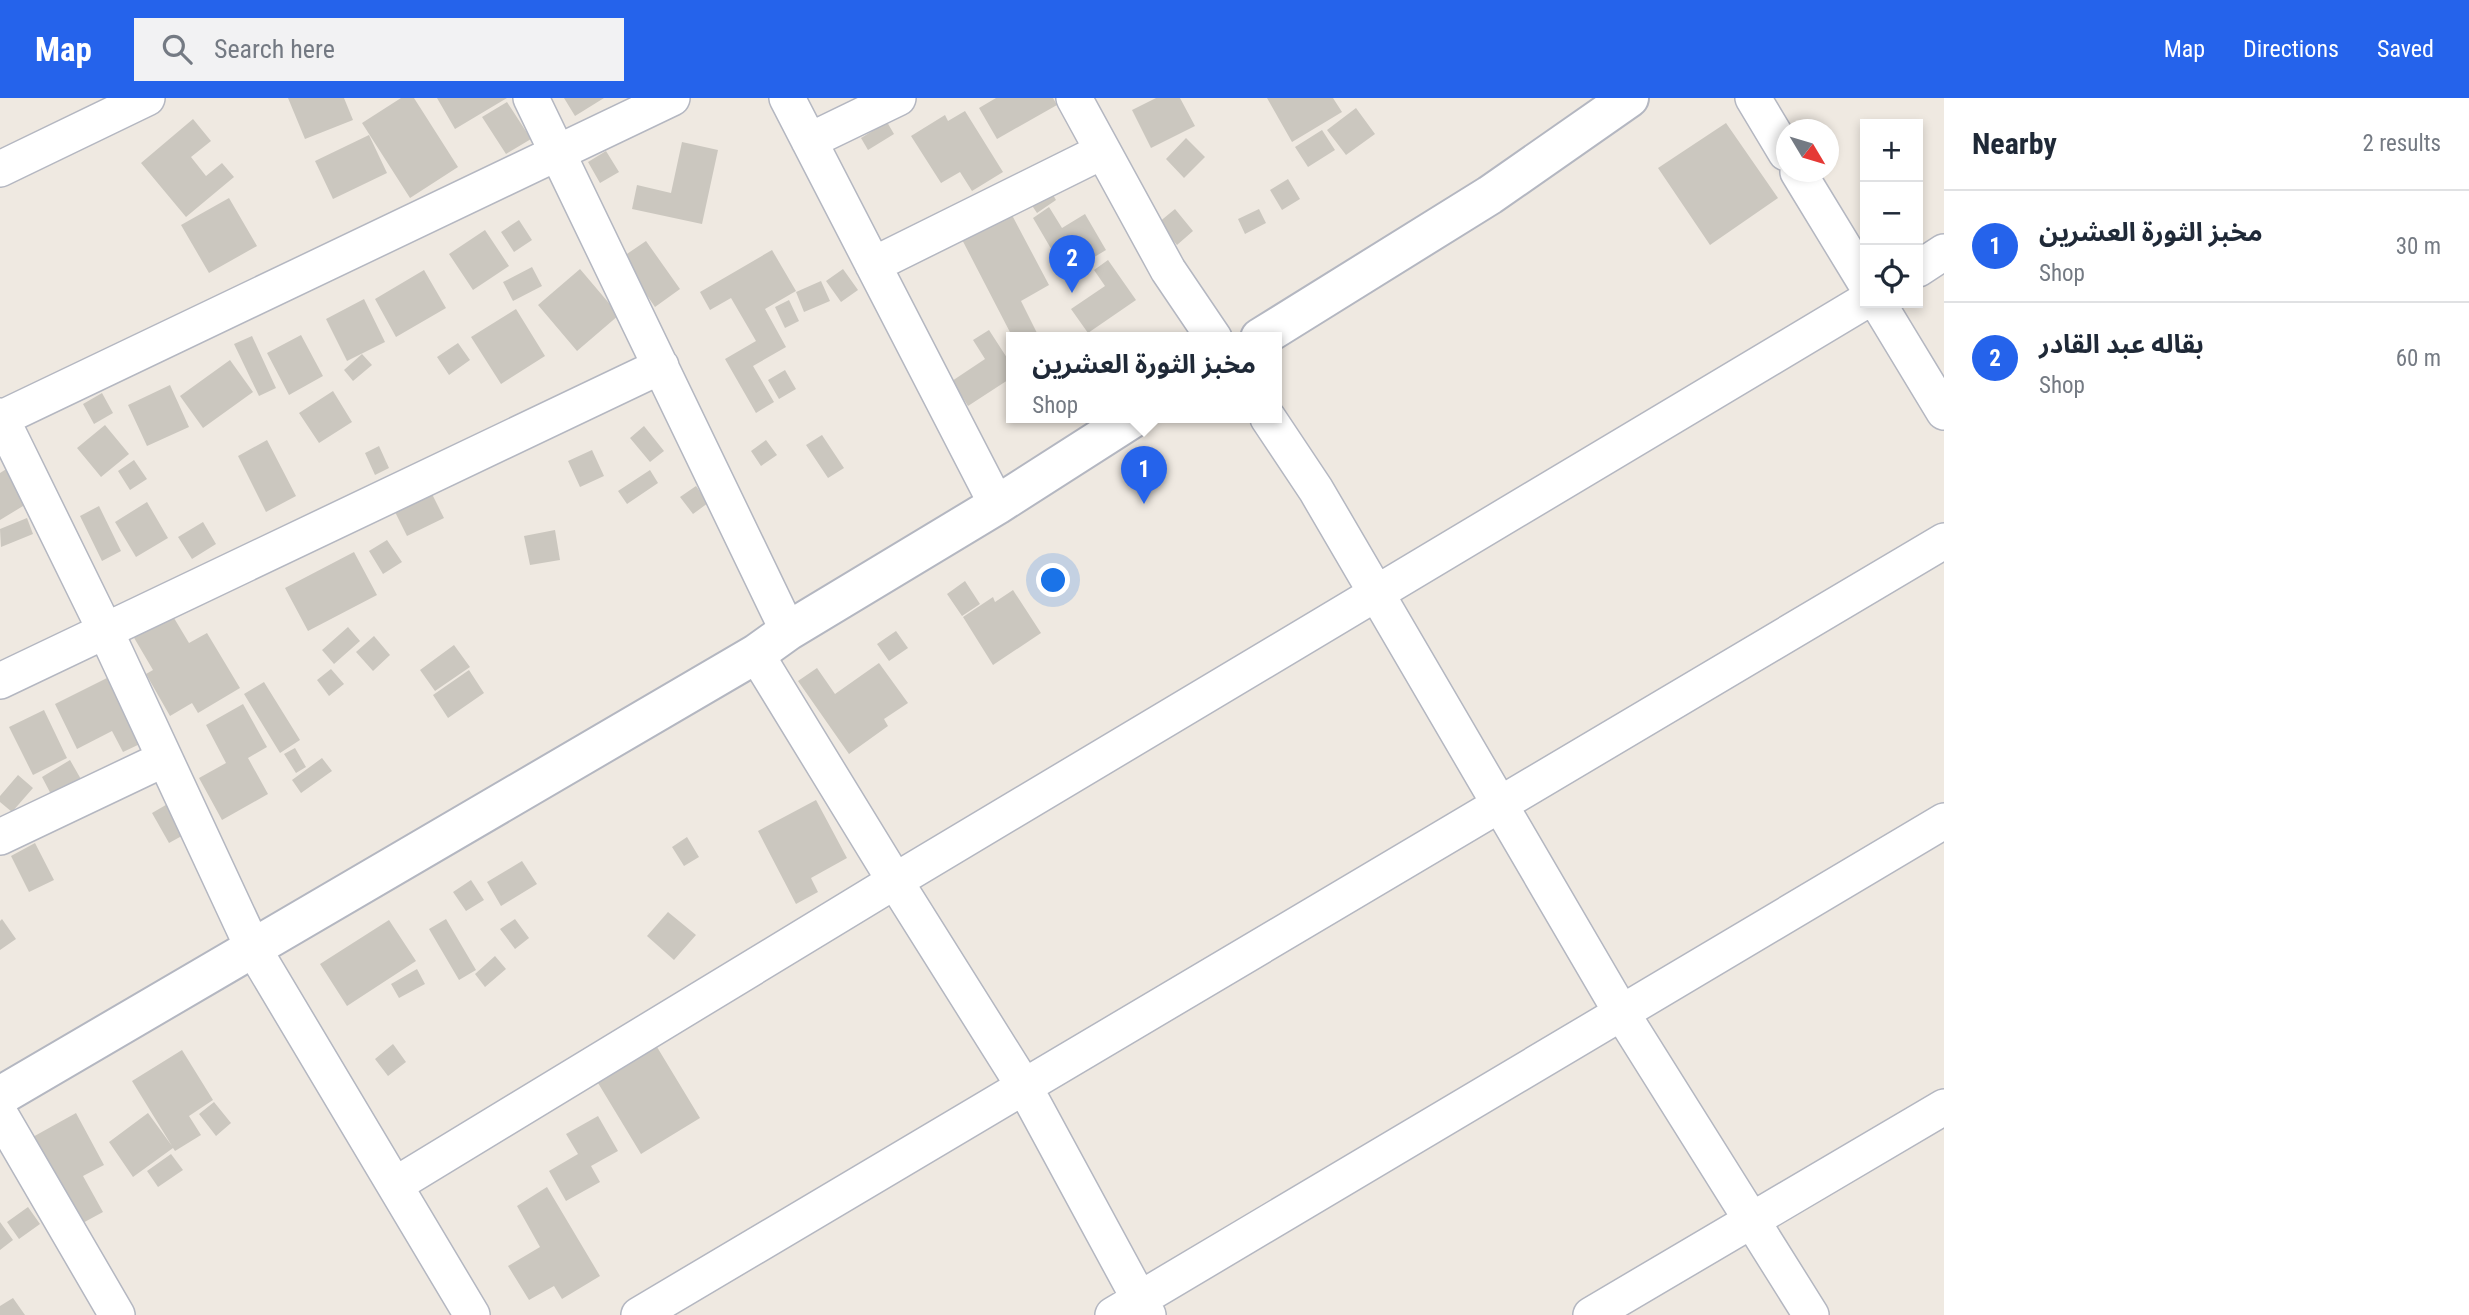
<!DOCTYPE html>
<meta charset="utf-8">
<style>
:root{--surface:#fff;--page:#f2f2f3;--text:#1f2937;--muted:#747a83;--line:#e0e1e3;--accent:#2563eb}
body{margin:0;font-family:"Roboto Condensed","Noto Sans Arabic",sans-serif;background:var(--page);color:var(--text)}
.controls{position:absolute;right:21px;top:21px;display:grid;overflow:hidden;border-radius:0px;box-shadow:0 4px 10px #0003}
.controls button{width:63px;height:63px;display:grid;place-items:center;padding:0;border:0;border-bottom:2px solid var(--line);background:var(--surface);color:var(--text);font:35px sans-serif}
.compass{position:absolute;left:1776px;top:21px;width:63px;height:63px;border-radius:50%;background:var(--surface);box-shadow:0 4px 10px #0003;rotate:128deg}
.you{position:absolute;left:1054px;top:483px;width:24px;height:24px;margin:-18px;border:5px solid #fff;border-radius:50%;background:#1a73e8;box-shadow:0 0 0 10px #1a73e833}
.badge{display:grid;place-items:center;width:46px;height:46px;border-radius:50%;background:var(--accent);color:#fff;font-size:23px;font-weight:700}
.pin{position:absolute;translate:-50% -58px;filter:drop-shadow(0 2px 4px #0008)}
.pin::after{content:'';position:absolute;top:37px;width:24px;height:21px;background:inherit;clip-path:polygon(0 0,100% 0,50% 100%)}
.popup{position:absolute;left:1006px;top:234px;width:276px;height:91px;box-sizing:border-box;display:grid;place-content:center;border-radius:0px;background:var(--surface);filter:drop-shadow(0 2px 5px #0005);font-size:23px;white-space:nowrap;color:var(--muted)}
.popup b{font-size:26px;color:var(--text)}
.popup::after{content:'';position:absolute;left:50%;top:100%;margin-left:-14px;border:14px solid transparent;border-top-color:var(--surface)}
.list{margin:0;padding:0;list-style:none}
h2{display:flex;justify-content:space-between;align-items:center;height:91px;margin:0;padding:0 28px;font-size:30px}
h2 small{font-size:23px;font-weight:400;color:var(--muted)}
.list li{display:grid;grid-template-columns:46px 1fr auto;gap:21px;align-items:center;box-sizing:border-box;height:112px;padding:0 28px;border-top:2px solid var(--line)}
.list b{display:block;font-size:26px;white-space:nowrap}
.list p{margin:0;font-size:23px;white-space:nowrap;color:var(--muted)}
.list em{font-size:23px;font-style:normal;color:var(--muted)}
.icon{flex:none;width:38px;height:38px;fill:none;stroke:currentColor;stroke-width:2;stroke-linecap:round;stroke-linejoin:round}
.map{position:relative;flex:none;width:1944px;height:1217px;overflow:hidden}
header{display:flex;align-items:center;gap:42px;box-sizing:border-box;height:98px;padding:0 35px;background:var(--accent);color:#fff}
header strong{font-size:33px}
nav{display:flex;gap:38px;margin-inline-start:auto;font-size:24px}
.search{width:490px;height:63px;background:var(--page);display:flex;align-items:center;gap:18px;box-sizing:border-box;padding:0 24px;border-radius:0px;color:var(--muted);font-size:26px}
main{display:flex}
aside{flex:1;background:var(--surface)}
.map>svg:first-child{display:block}
.building{fill:#cbc7bf}
.lines{fill:none;stroke-linecap:round;stroke-linejoin:round}
.minor-casing{stroke:#b4b7c1;stroke-width:38}
.tertiary-casing{stroke:#b4b7c1;stroke-width:42}
.minor{stroke:#fff;stroke-width:35}
.tertiary{stroke:#fff;stroke-width:38}
</style>
<header>
<strong>Map</strong>
<div class="search"><svg class="icon" aria-label="search" viewBox="0 0 24 24"><circle cx="10" cy="10" r="6"/><path d="M15 15l6 6"/></svg>Search here</div>
<nav><a>Map</a><a>Directions</a><a>Saved</a></nav>
</header>
<main>
<div class="map">
<svg width="1944" height="1217" viewBox="0 0 1944 1217">
<rect width="100%" height="100%" fill="#efe9e1"/>
<path class="building" d="M288,0H344L353,22L305,41Z
M401,0H414L458,69L410,100L362,25Z
M437,0H507L455,31Z
M564,0H604L575,18Z
M996,0H1053L1057,7L997,41L979,10Z
M1156,0H1180L1195,28L1151,50L1132,12Z
M1267,0H1333L1342,14L1292,44Z
M507,4L531,41L506,56L482,19Z
M1356,10L1375,36L1346,57L1327,32Z
M965,13L1003,74L972,93L960,74L941,85L911,38L945,17L948,23Z
M193,21L211,43L191,59L206,78L222,65L234,79L186,119L141,65Z
M887,24L894,36L868,52L861,40Z
M1726,25L1778,100L1710,147L1658,70Z
M1322,32L1335,52L1308,69L1295,49Z
M369,37L387,75L333,101L315,63Z
M1186,40L1205,59L1184,80L1166,61Z
M682,44L718,52L702,126L632,111L637,87L671,95Z
M606,53L619,74L600,85L588,64Z
M1288,81L1300,101L1282,112L1270,92Z
M1045,83L1056,102L1037,115L1025,97Z
M229,100L257,148L209,175L181,127Z
M1004,102L1049,187L1021,203L1037,235L1029,240H1013L955,128Z
M1049,109L1062,130L1085,116L1106,152L1066,176L1033,120Z
M1175,111L1193,133L1177,147L1158,125Z
M1259,111L1266,125L1245,136L1238,121Z
M519,122L532,142L514,154L501,134Z
M485,132L509,168L473,192L449,156Z
M646,143L680,191L655,209L621,160Z
M772,152L796,193L765,211L786,249L753,268L774,304L756,315L725,261L756,243L731,200L710,212L700,194Z
M1108,162L1136,202L1088,235L1071,211L1105,188L1094,172Z
M532,169L542,188L513,203L503,184Z
M580,171L619,217L577,253L538,207Z
M843,171L858,192L841,204L826,183Z
M424,172L446,210L396,239L375,201Z
M821,183L830,203L804,214L796,194Z
M364,201L385,244L347,263L326,221Z
M789,202L799,223L785,230L775,209Z
M516,211L545,258L501,286L471,239Z
M989,232L1011,266V280L968,308L952,283L985,261L973,242Z
M301,237L323,278L289,297L267,255Z
M252,238L276,290L259,298L234,246Z
M458,245L470,262L449,277L437,259Z
M362,256L372,267L353,283L344,272Z
M230,262L253,294L203,330L180,298Z
M785,272L796,291L779,301L768,282Z
M170,287L189,329L147,348L128,307Z
M333,293L352,324L319,345L299,315Z
M102,295L113,315L94,326L83,306Z
M105,327L129,356L101,379L77,350Z
M644,328L664,353L650,364L630,340Z
M822,337L844,370L828,380L806,347Z
M267,342L296,398L266,414L238,358Z
M766,342L777,357L761,368L751,353Z
M379,348L389,370L375,377L365,355Z
M592,352L604,378L580,389L568,363Z
M134,362L147,381L130,392L118,373Z
M8,370L28,405L0,422V375Z
M650,372L658,385L627,406L618,393Z
M696,388L708,405L693,416L680,399Z
M430,392L444,420L407,438L393,410Z
M147,404L168,440L136,459L115,424Z
M99,408L121,453L102,463L80,418Z
M27,420L33,436L1,449L0,431Z
M203,424L216,446L192,461L178,439Z
M555,432L560,462L530,467L524,438Z
M387,442L402,464L383,476L369,453Z
M354,454L377,497L308,533L285,490Z
M965,483L980,506L962,518L947,496Z
M1013,492L1041,535L993,567L963,519L993,499L995,504Z
M171,515L189,545L207,535L240,590L198,615L192,605L170,618L146,576L153,572L133,538Z
M348,529L360,543L334,566L322,552Z
M896,533L908,550L889,563L877,546Z
M374,538L390,557L373,573L356,554Z
M454,547L470,569L435,593L420,572Z
M879,565L908,605L884,621L888,628L849,656L798,583L817,570L835,596Z
M331,571L344,586L329,598L317,582Z
M469,572L484,595L448,620L433,597Z
M109,579L142,645L123,654L112,633L77,651L55,606Z
M264,584L300,642L280,655L244,596Z
M243,606L267,649L248,660L268,696L222,722L199,680L226,665L206,627Z
M44,612L67,660L33,677L9,629Z
M295,650L306,669L296,675L284,656Z
M322,660L332,673L301,695L292,682Z
M70,662L82,683L53,700L42,679Z
M18,677L33,690L12,714L0,704V698Z
M816,702L847,760L811,780L818,794L796,806L758,733Z
M171,704L189,734L169,745L152,715Z
M687,739L699,759L684,768L672,749Z
M35,745L54,782L29,794L11,758Z
M522,763L537,786L501,808L487,784Z
M471,782L484,802L466,813L453,794Z
M668,814L696,837L674,862L647,838Z
M2,821L16,841L0,852V823Z
M446,821L476,872L459,882L429,831Z
M515,821L529,840L515,851L500,831Z
M389,822L416,863L347,908L320,866Z
M495,858L506,871L485,889L475,876Z
M417,871L425,886L399,900L391,886Z
M393,946L406,964L388,978L375,961Z
M657,949L700,1020L641,1056L598,985Z
M182,952L213,1002L189,1018L201,1037L175,1053L173,1050L133,1079L109,1044L148,1015L172,1048L132,983Z
M214,1004L231,1025L216,1038L199,1016Z
M76,1015L104,1067L83,1078L103,1114L79,1127L31,1040Z
M598,1018L618,1053L591,1068L600,1084L566,1103L549,1073L578,1056L566,1036Z
M171,1056L183,1072L158,1089L147,1073Z
M547,1089L600,1178L562,1201L554,1188L529,1202L508,1168L540,1149L517,1108Z
M28,1109L40,1126L19,1141L7,1124Z
M0,1124L13,1142L0,1152Z
M13,1200L25,1217H0V1208Z"/>
<g class="lines">
<g class="minor-casing">
<path id="minor" d="M531,0L788,533
M787,0L997,407
M1074,0L1168,172L1214,240
M1753,0L1786,55
M809,43L898,0
M0,71L147,0
M1798,74L1865,184
M873,167L1103,53
M1918,171L1944,154
M1878,205L1944,314
M0,318L105,532L253,850L472,1217
M1268,320L1316,392L1621,914L1811,1217
M0,321L672,0
M756,556L895,783L1025,990L1148,1217
M0,583L661,268
M0,739L164,661
M0,1016L117,1217
M395,1087L895,783L1865,203
M639,1217L1944,443
M1113,1217L1944,723
M1591,1217L1944,1009"/>
</g>
<g class="tertiary-casing">
<path id="tertiary" d="M1260,240L1490,97L1629,0
M0,998L756,556L788,533L997,407L1133,320"/>
</g>
<use href="#minor" class="minor"/>
<use href="#tertiary" class="tertiary"/>
</g>
</svg>
<div class="controls">
<button>+</button>
<button>−</button>
<button><svg class="icon" aria-label="locate" viewBox="0 0 24 24"><circle cx="12" cy="12" r="6"/><path d="M12 2v4M12 18v4M2 12h4M18 12h4"/></svg></button>
</div>
<svg class="compass" viewBox="-18 -18 36 36"><path d="M0-13l5 13h-10z" fill="#e53935"/><path d="M0 13l5-13h-10z" fill="#747a83"/></svg>
<div class="you"></div>
<div class="pin badge" style="left:1144px;top:406px">1</div>
<div class="popup"><b>مخبز الثورة العشرين</b>Shop</div>
<div class="pin badge" style="left:1072px;top:195px">2</div>
</div>
<aside>
<h2>Nearby<small>2 results</small></h2>
<ul class="list">
<li><span class="badge">1</span><div><b>مخبز الثورة العشرين</b><p>Shop</p></div><em>30 m</em></li>
<li><span class="badge">2</span><div><b>بقاله عبد القادر</b><p>Shop</p></div><em>60 m</em></li>
</ul>
</aside>
</main>
